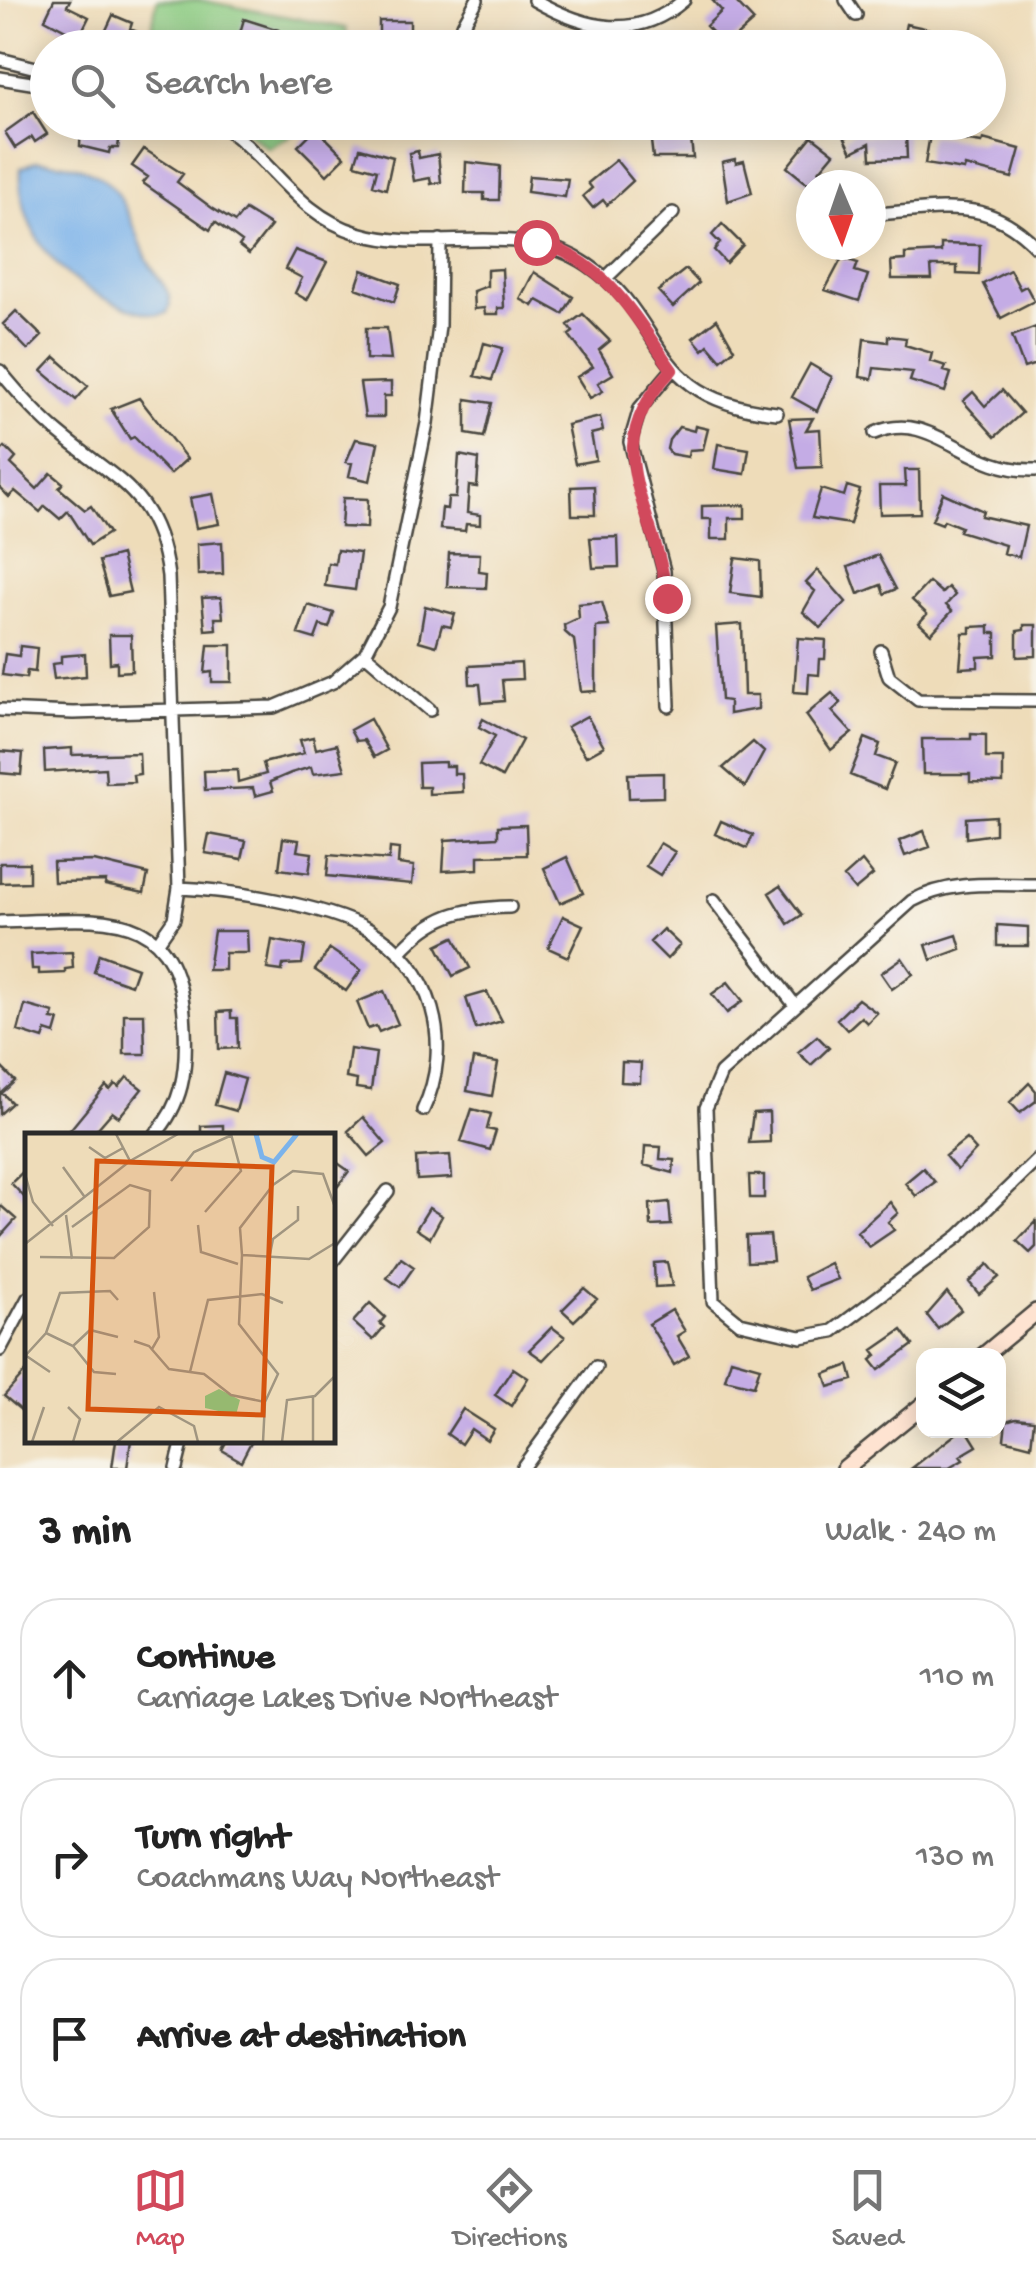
<!DOCTYPE html>
<meta charset="utf-8">
<style>
:root{--surface:#fff;--page:#f2f2f2;--text:#222;--muted:#767676;--line:#e0e0e0;--accent:#d1495b}
body{margin:0;font-family:"Gochi Hand",sans-serif;background:var(--page);color:var(--text)}
.controls{position:absolute;right:30px;bottom:30px;display:grid;overflow:hidden;border-radius:20px;box-shadow:0 5px 25px #0003}
.controls button{width:90px;height:90px;display:grid;place-items:center;padding:0;border:0;border-bottom:2px solid var(--line);background:var(--surface);color:var(--text);font:50px sans-serif}
.compass{position:absolute;left:796px;top:170px;width:90px;height:90px;border-radius:50%;background:var(--surface);box-shadow:0 5px 25px #0003;rotate:178deg}
.stop{position:absolute;width:30px;height:30px;margin:-22px;border:8px solid #d1495b;border-radius:50%;background:#fff}
.stop.end{background:#d1495b;border-color:#fff;box-shadow:0 2px 10px #0008}
.list{margin:0;padding:0;list-style:none}
h2{display:flex;justify-content:space-between;align-items:center;height:130px;margin:0;padding:0 40px;font-size:42px}
h2 small{font-size:32px;font-weight:400;color:var(--muted)}
.list li{display:grid;grid-template-columns:65px 1fr auto;gap:30px;align-items:center;box-sizing:border-box;height:160px;margin:0 20px 20px;padding:0 20px;border:2px solid var(--line);border-radius:40px}
.list b{display:block;font-size:38px;white-space:nowrap}
.list p{margin:0;font-size:32px;white-space:nowrap;color:var(--muted)}
.list em{font-size:32px;font-style:normal;color:var(--muted)}
.icon{flex:none;width:55px;height:55px;fill:none;stroke:currentColor;stroke-width:2;stroke-linecap:round;stroke-linejoin:round}
.map{position:relative;flex:none;width:1036px;height:1468px;overflow:hidden}
.search{position:absolute;background:var(--surface);box-shadow:0 5px 25px #0003;left:30px;right:30px;top:30px;height:110px;display:flex;align-items:center;gap:25px;box-sizing:border-box;padding:0 35px;border-radius:55px;color:var(--muted);font-size:38px}
.sheet{height:670px;background:var(--surface)}
nav{display:flex;justify-content:space-around;align-items:center;box-sizing:border-box;height:140px;border-top:2px solid var(--line);background:var(--surface);font-size:28px;color:var(--muted)}
nav a{display:grid;justify-items:center;gap:5px}
nav .on{color:var(--accent)}
.map>svg:first-child{display:block}
.green{fill:#8bcb82;stroke:#5b7b56;stroke-width:2.5}
.water{fill:#7bb3eb;stroke:#536f8b;stroke-width:2.5}
.building{fill:#c4ace5}
.lines{fill:none;stroke-linecap:round;stroke-linejoin:round}
.street-casing{stroke:#484640;stroke-width:16}
.secondary-casing{stroke:#484640;stroke-width:20}
.street{stroke:#fff;stroke-width:11}
.secondary{stroke:#fee3d1;stroke-width:15}
.route{stroke:#d1495b;stroke-width:12}
.inset-river{fill:none;stroke:#7bb3eb;stroke-width:5}
.inset-road{fill:none;stroke:#a09580;stroke-width:2.5}
.view{fill:#d5540f;fill-opacity:0.15;stroke:#d5540f;stroke-width:5}
.inset-edge{fill:none;stroke:#2b2b2b;stroke-width:5}
</style>
<div class="map">
<svg width="1036" height="1468" viewBox="0 0 1036 1468">
<rect width="100%" height="100%" fill="#f7f3e8"/>
<filter id="ink" filterUnits="userSpaceOnUse"><feTurbulence type="fractalNoise" baseFrequency=".01" numOctaves="2"/><feDisplacementMap in="SourceGraphic" scale="20" xChannelSelector="R" yChannelSelector="G"/><feConvolveMatrix kernelMatrix="1 2 1 2 8 2 1 2 1" color-interpolation-filters="sRGB"/></filter>
<filter id="wash" filterUnits="userSpaceOnUse"><feTurbulence type="fractalNoise" baseFrequency=".0048" numOctaves="4" result="noise"/><feDisplacementMap in="SourceGraphic" scale="40" xChannelSelector="R" yChannelSelector="G"/><feGaussianBlur stdDeviation="2.25" result="paint"/><feColorMatrix in="noise" values="0 0 0 0 0 0 0 0 0 0 0 0 0 0 0 0 0 1.4 0 .05"/><feComposite in="paint" operator="in"/></filter>
<g filter="url(#wash)">
<rect width="100%" height="100%" fill="#eedcb9"/>
<path class="green" d="M157,0H200L346,28L347,47L148,48Z
M235,123H312L268,148Z"/>
<path class="water" d="M37,161C117,165 121,195 147,259C155,278 178,293 167,313C151,317 136,310 121,305C62,284 17,233 21,168Z"/>
<g id="blocks">
<path class="building" d="M54,0H70L67,6L89,17L79,37L45,19Z
M712,0H734L754,21L726,46L706,26L722,11Z
M113,15L132,23L130,29L142,34L136,48H116L101,41Z
M244,19L279,30L274,48L237,43Z
M379,21H410V48H379Z
M906,24L929,29L925,48H901Z
M33,112L47,134L35,142L32,137L15,148L5,132Z
M81,123L121,125L118,148H110L109,153L80,146Z
M316,128L345,157L327,175L298,146Z
M690,130L693,158H653L650,133Z
M858,131L860,136L906,134L907,158L871,159L870,143L852,152L845,138Z
M930,135L982,143L983,139L1020,149L1012,178L965,166L964,170L925,164Z
M812,136L834,153L819,171L824,176L816,185H809L787,167Z
M360,148L393,157L386,189L373,185L377,170L355,164Z
M144,149L183,174L177,182L212,208L235,222L245,210L271,226L249,254L239,246L242,242L215,222L210,230L143,183L148,177L132,166Z
M418,151L419,158L438,154L441,182L431,184L430,178L414,181L409,153Z
M735,159L736,163L744,161L752,193L728,201L722,162Z
M616,160L633,181L607,205L603,200L593,208L583,196L592,188L588,183Z
M466,162L500,166L499,200H484V193H465Z
M529,176L568,179L565,197L527,192Z
M722,224L743,245L726,263L714,250L720,243L712,235Z
M941,244L980,245L979,275L957,274V266H931L932,279H892L891,261L905,260V254L941,252Z
M295,250L327,262L307,300L295,293L302,278L285,269Z
M842,258L858,263L855,271L868,275L859,301L825,290Z
M502,269L504,308H498V314H485L484,308L474,309L473,291L487,286V270Z
M686,269L699,283L673,307L658,291Z
M362,270L400,284L394,302L356,288Z
M1010,270L1020,289L1026,286L1034,301L1001,318L983,284Z
M534,272L573,297L563,314L537,300L533,306L520,299Z
M16,311L42,336L28,350L3,324Z
M583,314L610,341L599,350L613,374L598,383L603,391L590,398L577,377L593,367L569,335L573,332L568,325Z
M717,319L734,349L721,360L708,345L703,350L693,338Z
M1036,327V364L1024,368L1012,336Z
M366,328H387L391,360L366,359Z
M888,336L906,338L905,345L932,353L930,361L946,366L944,371L951,373L945,392L910,381L913,372L874,368L872,379L860,377L864,339L888,342Z
M484,343L503,348L492,380L475,376Z
M55,357L88,386L76,400L42,371Z
M810,364L832,377L817,411L792,397Z
M391,382V396H384V417H365L360,383Z
M1002,390L1022,413L995,437L963,401L973,392L985,406Z
M139,398L187,459L170,474L134,437L130,439L111,409Z
M466,399L492,403L484,437L466,434Z
M600,417L603,431L591,434L596,460L575,464L567,425Z
M813,418L806,430L820,429L822,467L798,468L789,419Z
M695,426L708,429L703,449L689,450L688,457L671,454L667,449L669,440L679,427L694,431Z
M356,439L378,443L370,481L349,476L352,463L346,462Z
M718,444L749,449L745,474L714,469Z
M5,447L16,458L11,464L37,489L51,473L63,483L59,488L85,510L91,506L109,533L90,545L68,511L60,519L45,506L40,512L15,491L9,497L0,488V452Z
M459,455L479,459L477,487L469,486L467,513L480,515V525L466,524L465,531L440,529L442,508L447,509L448,498H456Z
M905,470H919L920,513L880,514L879,486H906Z
M594,486L595,515H572L571,487Z
M847,486L860,490L850,524L812,518L821,489L844,496Z
M943,493L983,511L981,516L1026,526L1019,557L1003,553L1005,545L959,531L961,527L944,520L942,524L932,520Z
M213,494L219,524L196,528L190,498Z
M343,498L368,499L367,528L341,527Z
M745,505V518H729V539H711V519H702V506Z
M618,537L619,567L593,568L590,538Z
M222,542L223,574L198,575L197,544Z
M337,550L360,553L355,590L325,586L328,563L335,564Z
M449,553L480,554L479,571L487,572L486,588L447,587Z
M121,555L130,592L109,596L99,561Z
M878,555L896,589L884,594L881,585L858,594L848,567Z
M735,558L760,561L761,597L730,593Z
M818,570L846,602L821,628L803,612L815,591L806,583Z
M929,582L942,593L948,587L955,595L946,605L952,611L931,634L919,623L927,614L912,600Z
M221,597L223,618H215L216,629L205,630L202,598Z
M602,602L609,626L596,627V691L581,692L574,640L565,632L564,625L579,618L578,604Z
M308,605L334,613L329,628L320,625L315,639L298,634Z
M425,606L455,614L451,627L442,625L436,646L419,641Z
M742,624L744,695H758V709L729,714V701L721,700L716,626Z
M1024,625H1036V656L1017,657V631L1024,630Z
M989,626V633H996V656L978,657V667L960,668L963,633H970V627Z
M109,635H131L132,671L117,672V662L110,663Z
M798,638L826,640L825,659H820L819,675L809,674L808,693L794,692Z
M208,645H232V682H212V672L205,673Z
M20,646L37,648L35,672L27,671L26,678L2,675L5,654L19,656Z
M85,654L86,676L54,679L52,664L61,663V656Z
M521,663L522,679L502,680L504,701L482,703L480,684H470L469,666Z
M832,693L841,703L832,711L852,733L831,750L806,715Z
M587,716L604,746L586,756L567,727Z
M370,719L387,750L374,757L364,740L356,741L350,730Z
M483,719L522,740L502,777L479,765L495,736L479,727Z
M971,734L986,735V758H1003V783L970,782V774H923L922,739H971Z
M313,737L316,749L337,744L345,770L313,774L311,767L291,773L270,782L273,791L255,796L253,788L205,790L204,771L237,770L238,782L266,774L263,763L304,753L300,740Z
M865,738L880,744L876,756L895,763L885,789L850,775Z
M753,742L764,752L745,787L723,768Z
M72,748V755L139,753L140,774L133,775L134,782L106,783L105,768L45,772L44,750Z
M0,751L23,753L21,775L0,773Z
M445,762V766H454V774H462L463,792L429,794V787H419L418,763Z
M663,773V797L629,798L628,774Z
M995,816V834L966,838V818Z
M721,821L753,835L747,848L715,834Z
M526,825L527,855L478,856V869L443,871L445,840L498,837V826Z
M924,831L930,847L905,856L899,841Z
M209,834L246,841L242,859L205,853Z
M283,838L299,840L297,851L312,853L309,873L279,869Z
M660,843L675,852L660,875L646,866Z
M390,848L399,849L398,864L414,866L412,884L327,876L329,855L389,860Z
M567,857L583,893L560,903L544,868Z
M94,861L148,874L144,893L105,885L106,881L54,882L53,862Z
M862,861L873,875L855,890L844,877Z
M0,863H29V882L0,883Z
M780,886L802,915L788,924L769,893Z
M563,916L583,925L568,957L548,948Z
M997,925L1028,927V946H997Z
M663,929L680,945L667,959L650,942Z
M214,931H247L248,953H225V970H208Z
M957,935L961,949L931,960L926,945Z
M454,937L470,968L453,976L437,945Z
M272,940L305,946L302,964L283,965L282,971L267,969Z
M330,949L361,970L346,991L315,970Z
M72,952L73,968L65,969V973L39,974V969H32L31,954Z
M99,954L137,968L131,985L94,972Z
M902,958L913,974L892,989L881,973Z
M728,982L743,1001L727,1013L712,994Z
M384,991L398,1024L379,1032L376,1026L368,1029L357,1002Z
M487,992L502,1021L476,1029L466,998Z
M858,999L877,1013L867,1023L861,1017L847,1030L837,1019Z
M25,1005L54,1013L52,1019L59,1020L55,1034L46,1031L43,1039L18,1031Z
M231,1011V1018H237L238,1048L219,1049L218,1012Z
M124,1014H144L145,1054H124Z
M817,1036L829,1048L811,1065L798,1052Z
M350,1049L376,1053L371,1090L356,1088L357,1080L346,1078Z
M473,1059L498,1063L492,1096L467,1091Z
M622,1062L641,1063L640,1083L621,1082Z
M0,1066L15,1081L2,1093L12,1103L0,1114Z
M224,1073L245,1079L236,1111L215,1105Z
M127,1077L142,1089L119,1117L112,1112L91,1136H65L106,1086L110,1090L115,1084L119,1087Z
M1029,1083L1036,1091V1101L1020,1113L1010,1102Z
M472,1109L491,1114L487,1129L496,1131L490,1150L461,1142Z
M769,1112L770,1142L749,1143L753,1113Z
M363,1117L385,1143L369,1156L348,1131Z
M223,1125V1136H201V1126Z
M966,1139L976,1150L957,1170L945,1156Z
M645,1146L661,1147L660,1159L674,1160L673,1173L644,1165Z
M450,1155L452,1178L417,1180L416,1157Z
M332,1159L349,1171L338,1186L332,1182Z
M28,1167V1201L11,1183Z
M923,1168L935,1182L916,1196L905,1183Z
M749,1175H764V1198H750Z
M669,1202L671,1225L651,1226L650,1204Z
M890,1202L898,1213L888,1222L894,1230L869,1247L857,1232Z
M0,1205L16,1219L0,1237Z
M429,1208L442,1216L430,1238L416,1229Z
M1036,1221V1247L1030,1253L1017,1241Z
M770,1235L773,1261L747,1262L746,1236Z
M401,1258L414,1267L400,1287L387,1278Z
M667,1262L672,1286L655,1287L654,1263Z
M830,1263L838,1279L810,1290L803,1277Z
M988,1264L999,1277L979,1294L969,1282Z
M584,1288L597,1299L574,1321L562,1310Z
M947,1292L961,1310L938,1329L927,1315Z
M370,1303L385,1317L380,1323L384,1327L373,1340L353,1322Z
M672,1310L685,1331L677,1336L689,1356L674,1365L649,1324Z
M552,1327L565,1337L543,1360L529,1350Z
M902,1330L913,1345L879,1370L871,1360L877,1355L873,1350Z
M731,1359L760,1367L754,1386L725,1379Z
M849,1365L853,1380L829,1387L825,1374Z
M513,1368L528,1378L511,1406L495,1395Z
M28,1369V1416L4,1396Z
M463,1409L494,1429L487,1440L471,1429L461,1444L447,1434Z
M1016,1418L1034,1420L1031,1446L1004,1439L1006,1421Z
M961,1430H967L977,1446L960,1456L963,1460L949,1468H912Z
M116,1440H131L127,1468H112Z
M227,1440H252L241,1461L222,1450Z"/>
</g>
</g>
<g filter="url(#ink)">
<use href="#blocks" fill-opacity="0" stroke="#484640" stroke-width="2.5"/>
<g class="lines">
<g class="street-casing">
<path id="street" d="M534,0C585,29 636,42 684,0
M846,0L856,15
M463,25L477,0
M0,59L36,68L48,75
M0,78L31,83L48,80
M216,122C269,154 295,215 358,233C434,256 518,218 588,265C670,320 644,400 777,413
M877,214C941,210 987,195 1036,247
M606,278L673,213
M0,371C18,393 37,415 59,433C117,482 157,491 168,576L179,888L174,919L158,942
M875,433C932,408 966,473 1036,470
M881,651L889,677L918,700L1036,701
M365,654L430,710
M669,706L664,571L630,442L640,408L672,370
M0,710L73,713L274,707L333,682L365,654L389,607L427,423L439,326L440,240
M1036,885C994,885 950,880 912,901L721,1073L706,1108L713,1301L740,1323L801,1337L833,1331L959,1236L1036,1161
M179,888C231,890 323,905 368,929C434,965 454,1045 423,1110
M714,900L794,1004
M0,922C98,920 180,899 185,1028C187,1071 183,1103 154,1136
M400,952C434,915 461,908 510,907
M332,1262L388,1191
M0,1350L28,1298
M176,1468L183,1440
M522,1468L596,1367"/>
</g>
<g class="secondary-casing">
<path id="secondary" d="M983,1356L1036,1312
M845,1468L924,1404"/>
</g>
<use href="#street" class="street"/>
<use href="#secondary" class="secondary"/>
</g>
</g>
<g class="lines" filter="url(#ink)">
<path class="route" d="M536,242C604,258 635,317 672,370C593,451 656,502 667,598"/>
</g>
<g transform="translate(25 1133)">
<rect width="310" height="310" fill="#eedcb9"/>
<path d="M194,256L215,267L211,282L180,275V263Z" fill="#8bcb82"/>
<path class="inset-river" d="M231,1L237,24L249,29L272,1"/>
<path class="inset-road" d="M91,1L105,28M64,14L80,25L98,15M38,34L59,63M0,41L8,69L28,93M146,48L169,19L207,2M180,79L216,38L206,1M41,82L47,126M173,92L176,119L213,131M0,111L105,28L153,1M217,122L214,191L253,241L240,269L238,309M217,122L215,95L248,52L268,38L298,41L310,74M217,122L284,126L310,110M15,124L89,125L124,94L125,58L105,52L47,94M244,126L248,106L273,87V73M21,200L48,213L69,239L91,241M109,208L124,213L144,236L179,241L206,262L240,269M48,213L65,197L93,204M127,216L134,204L129,159M0,222L25,239M0,223L21,200L35,160L85,158L93,167M165,239L183,167L237,161L258,170M288,264V309M43,274L55,286L48,309M7,309L19,274M92,309L134,274L169,293L173,309M257,309L262,267L290,263L310,243"/>
<path class="view" d="M72,28L247,34L238,282L63,276Z"/>
<rect width="310" height="310" class="inset-edge"/>
</g>
</svg>
<div class="controls">
<button><svg class="icon" aria-label="layers" viewBox="0 0 24 24"><path d="M12 4l9 5-9 5-9-5zM3 14l9 5 9-5"/></svg></button>
</div>
<svg class="compass" viewBox="-18 -18 36 36"><path d="M0-13l5 13h-10z" fill="#e53935"/><path d="M0 13l5-13h-10z" fill="#767676"/></svg>
<div class="stop" style="left:536px;top:242px"></div>
<div class="stop end" style="left:667px;top:598px"></div>
<div class="search"><svg class="icon" aria-label="search" viewBox="0 0 24 24"><circle cx="10" cy="10" r="6"/><path d="M15 15l6 6"/></svg>Search here</div>
</div>
<section class="sheet">
<h2>3 min<small>Walk · 240 m</small></h2>
<ul class="list">
<li><svg class="icon" aria-label="ahead" viewBox="0 0 24 24"><path d="M12 20V5M6 11l6-6 6 6"/></svg><div><b>Continue</b><p>Carriage Lakes Drive Northeast</p></div><em>110 m</em></li>
<li><svg class="icon" aria-label="right" viewBox="0 0 24 24"><path d="M7 20v-9h11M14 6l5 5-5 5"/></svg><div><b>Turn right</b><p>Coachmans Way Northeast</p></div><em>130 m</em></li>
<li><svg class="icon" aria-label="arrive" viewBox="0 0 24 24"><path d="M6 21V4h12l-3 4 3 4H6"/></svg><div><b>Arrive at destination</b></div></li>
</ul>
</section>
<nav>
<a class="on"><svg class="icon" aria-label="map" viewBox="0 0 24 24"><path d="M3 6l6-2 6 2 6-2v14l-6 2-6-2-6 2zM9 4v14M15 6v14"/></svg>Map</a>
<a><svg class="icon" aria-label="directions" viewBox="0 0 24 24"><path d="M12 3l9 9-9 9-9-9zM9 14v-3h6M13 9l2 2-2 2"/></svg>Directions</a>
<a><svg class="icon" aria-label="saved" viewBox="0 0 24 24"><path d="M7 4h10v16l-5-4-5 4z"/></svg>Saved</a>
</nav>
